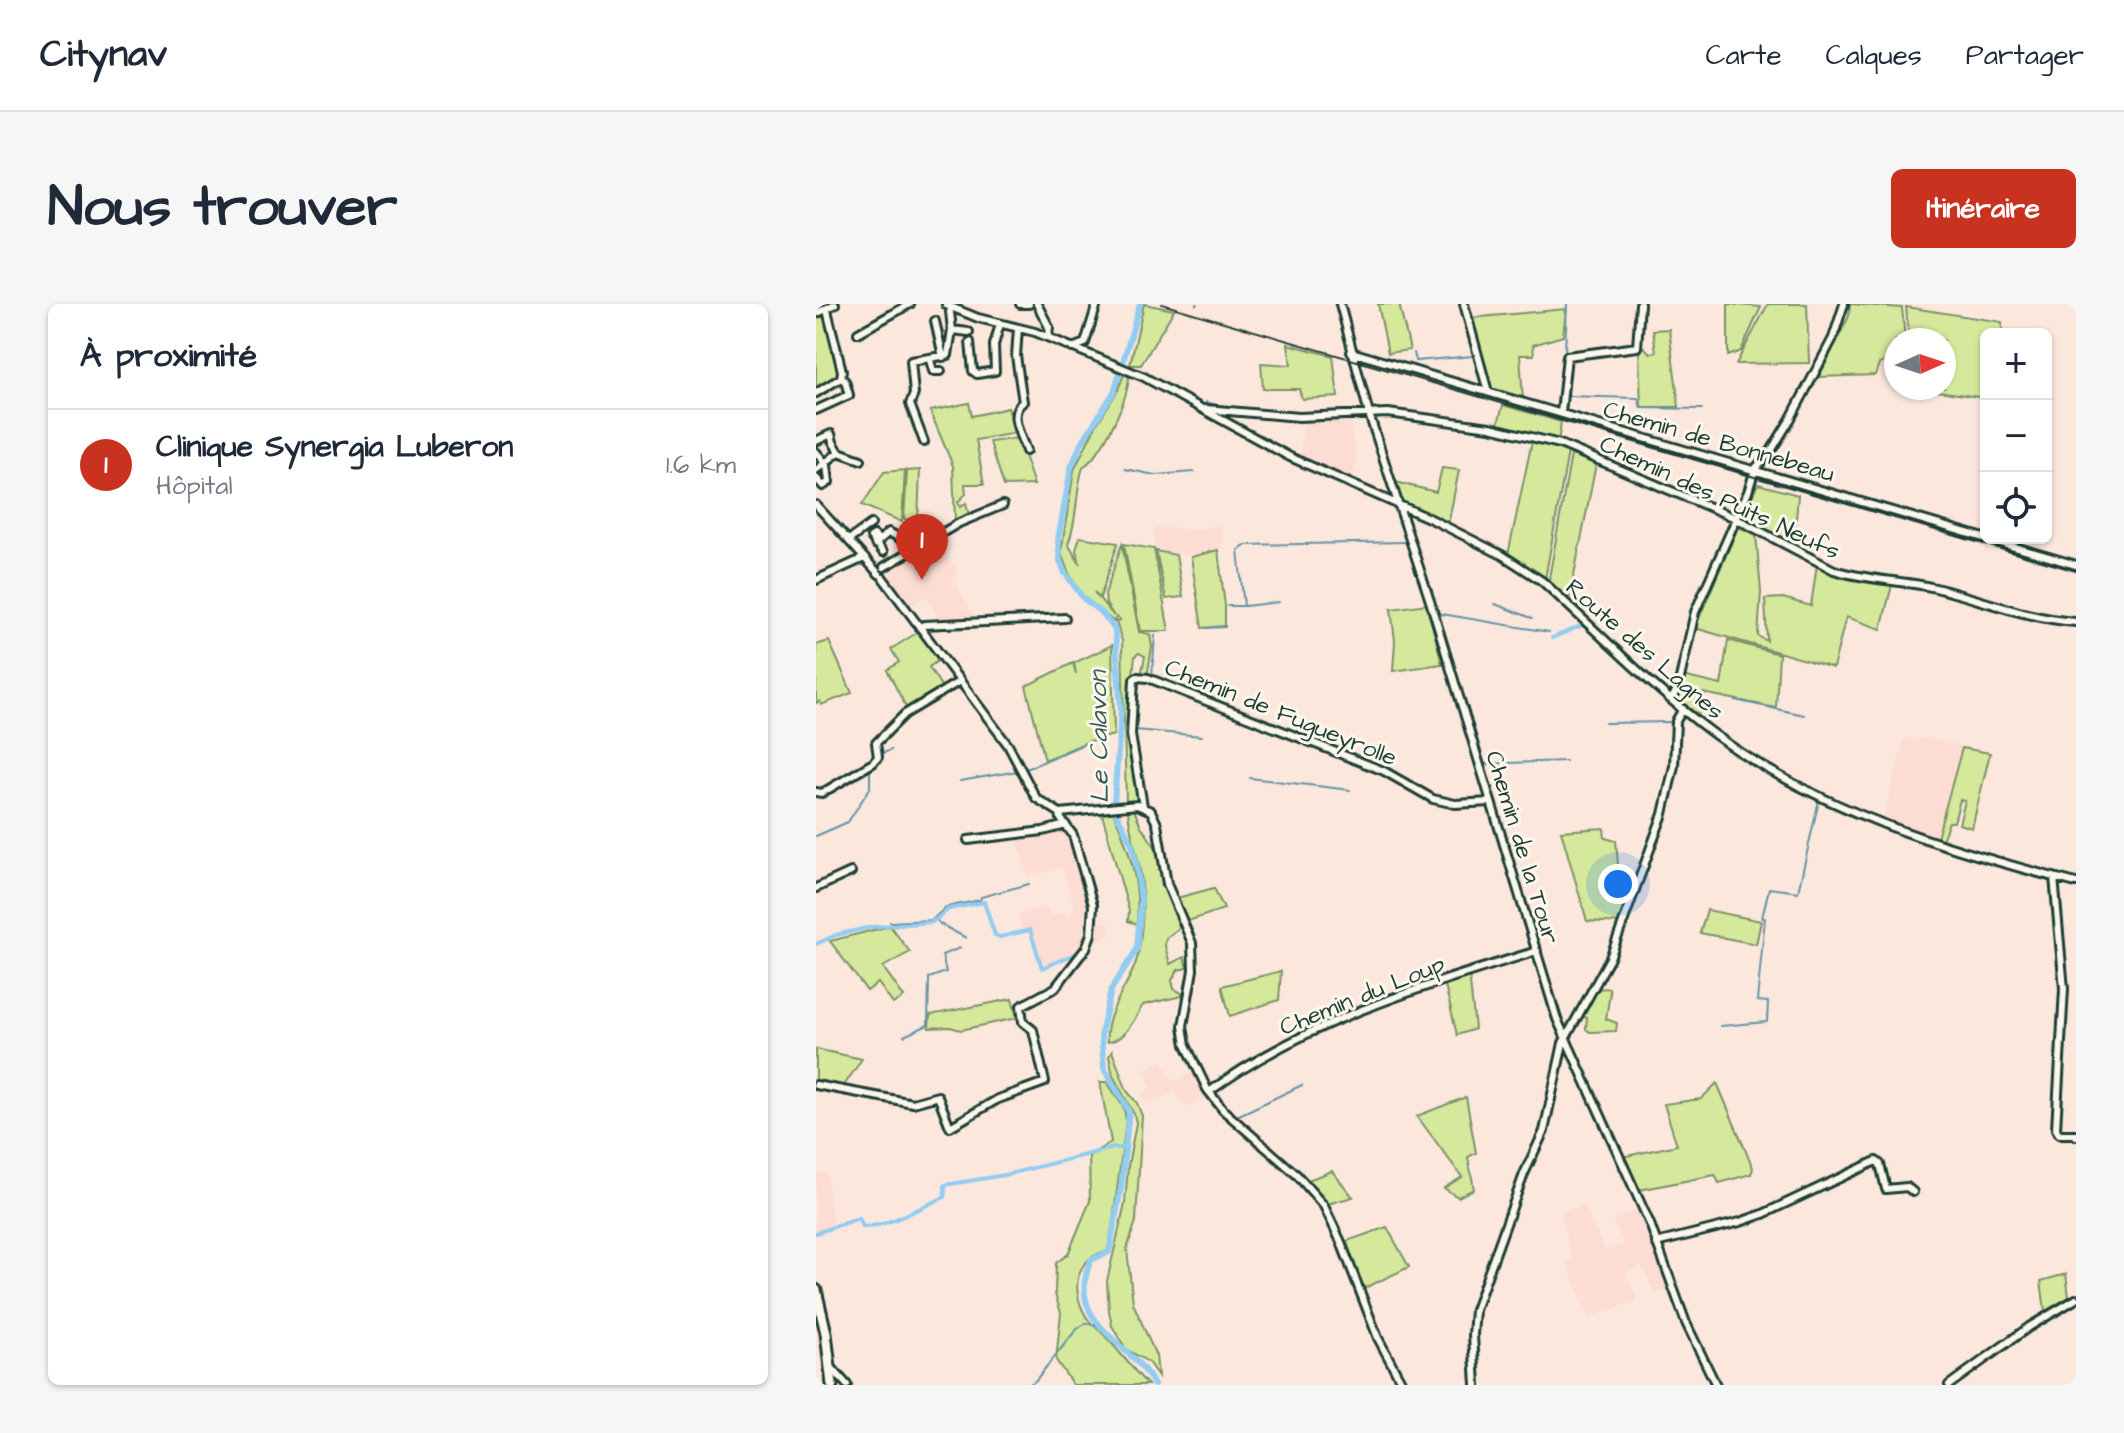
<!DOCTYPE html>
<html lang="fr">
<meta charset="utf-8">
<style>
:root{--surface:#fff;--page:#f6f6f7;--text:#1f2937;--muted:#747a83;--line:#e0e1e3;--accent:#c8321e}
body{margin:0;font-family:"Architects Daughter",sans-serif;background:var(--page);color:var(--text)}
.controls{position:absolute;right:24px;top:24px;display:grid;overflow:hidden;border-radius:12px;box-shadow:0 2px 6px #0004}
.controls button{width:72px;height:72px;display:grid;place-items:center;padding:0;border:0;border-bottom:2px solid var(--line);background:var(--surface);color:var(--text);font:40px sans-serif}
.compass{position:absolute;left:1068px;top:24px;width:72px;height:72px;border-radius:50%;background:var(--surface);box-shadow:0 2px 6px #0004;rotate:87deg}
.you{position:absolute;left:802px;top:580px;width:28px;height:28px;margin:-20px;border:6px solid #fff;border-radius:50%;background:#1a73e8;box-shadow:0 0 0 12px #1a73e833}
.badge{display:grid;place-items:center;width:52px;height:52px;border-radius:50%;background:var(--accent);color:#fff;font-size:26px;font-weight:700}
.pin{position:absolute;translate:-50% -66px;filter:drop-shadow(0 2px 4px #0008)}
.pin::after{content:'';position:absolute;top:42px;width:28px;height:24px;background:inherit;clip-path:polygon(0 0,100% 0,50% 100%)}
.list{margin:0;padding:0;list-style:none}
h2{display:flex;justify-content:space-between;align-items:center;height:104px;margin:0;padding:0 32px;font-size:34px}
h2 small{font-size:26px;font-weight:400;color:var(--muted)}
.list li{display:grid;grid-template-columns:52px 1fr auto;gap:24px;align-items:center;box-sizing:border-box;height:112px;padding:0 32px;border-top:2px solid var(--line)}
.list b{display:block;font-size:30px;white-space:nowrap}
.list p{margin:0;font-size:26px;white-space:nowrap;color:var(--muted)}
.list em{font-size:26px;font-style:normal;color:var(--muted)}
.icon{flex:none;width:44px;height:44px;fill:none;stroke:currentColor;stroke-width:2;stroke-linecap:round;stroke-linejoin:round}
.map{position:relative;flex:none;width:1260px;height:1081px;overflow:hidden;border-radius:12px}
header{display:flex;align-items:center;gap:48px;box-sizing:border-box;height:112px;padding:0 40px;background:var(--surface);border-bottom:2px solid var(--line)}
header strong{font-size:38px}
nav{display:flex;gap:44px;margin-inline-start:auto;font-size:28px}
.intro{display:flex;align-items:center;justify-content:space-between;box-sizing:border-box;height:192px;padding:0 48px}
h1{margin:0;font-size:56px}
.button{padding:20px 36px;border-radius:12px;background:var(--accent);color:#fff;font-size:28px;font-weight:700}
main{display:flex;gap:48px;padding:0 48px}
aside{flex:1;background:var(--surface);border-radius:12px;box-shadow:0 2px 6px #0004}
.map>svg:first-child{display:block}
.built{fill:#fcdcd3}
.green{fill:#d6e89c;stroke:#7a9268;stroke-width:2}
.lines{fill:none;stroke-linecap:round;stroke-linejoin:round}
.stream{stroke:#6493a5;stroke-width:2}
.canal{stroke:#92ccf1;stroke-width:4}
.river{stroke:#92ccf1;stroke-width:6}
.minor-casing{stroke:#1f3d34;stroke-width:12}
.major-casing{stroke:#1f3d34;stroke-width:15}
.minor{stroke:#fbf7ec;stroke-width:6}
.major{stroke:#fbf7ec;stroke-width:9}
.rail{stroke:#1f3d34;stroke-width:2}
.labels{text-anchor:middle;stroke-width:6;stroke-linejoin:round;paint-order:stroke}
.street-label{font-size:24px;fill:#1f3d34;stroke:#fbf7ec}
.water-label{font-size:26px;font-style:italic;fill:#365a5a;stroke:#fbf7ec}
</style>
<header>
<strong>Citynav</strong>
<nav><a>Carte</a><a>Calques</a><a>Partager</a></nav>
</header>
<div class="intro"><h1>Nous trouver</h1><a class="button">Itinéraire</a></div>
<main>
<aside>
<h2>À proximité<small></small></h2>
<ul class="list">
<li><span class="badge">1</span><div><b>Clinique Synergia Luberon</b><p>Hôpital</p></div><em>1.6 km</em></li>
</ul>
</aside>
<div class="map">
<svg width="1260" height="1081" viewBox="0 0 1260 1081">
<rect width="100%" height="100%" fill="#fce7dd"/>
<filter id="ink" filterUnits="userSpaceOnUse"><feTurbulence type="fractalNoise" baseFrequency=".0125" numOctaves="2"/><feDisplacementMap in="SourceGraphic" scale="16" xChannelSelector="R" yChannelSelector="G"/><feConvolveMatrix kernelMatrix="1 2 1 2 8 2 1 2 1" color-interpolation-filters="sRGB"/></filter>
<g filter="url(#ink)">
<path class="built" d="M535,115V129L541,147L536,178L484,155L488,116Z
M405,222L406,244L379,252L341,246L339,244L338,223L374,225Z
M119,235L142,268L136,273L160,316L124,317L110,292L91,303L76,283L74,274L78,258Z
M1112,435L1145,442L1120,536L1067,515L1088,436Z
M249,523L255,531L276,602L278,621L292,617L294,631L277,638L273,645L227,664L214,626L206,627L202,610L231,603L234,612L248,608L250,613L259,608L247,564L212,572L200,532Z
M346,757L357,778L379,766L393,791L369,803L359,788L329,800L325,789L335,783L328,766Z
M10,867L17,921L0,927V870Z
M767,901L789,946L808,940L797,916L823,905L855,986L839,989L826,962L810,968L821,996L773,1014L751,959L756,956L745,907Z"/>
<path class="green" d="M328,0L358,6L325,61H314Z
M562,0H583L594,46L572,49Z
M912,0L945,3L925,47L912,52Z
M952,0H991L993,59L920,60Z
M1034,0L1086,4L1089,36H1080V54L1063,60L1059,71L1003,73L1033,12Z
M1090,3L1186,18V30H1170V94L1100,84H1128V36H1093Z
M750,5L747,32L717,41L718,51H704L707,96L674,87L654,14Z
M6,10L11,13L23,71L0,85V12Z
M853,25L863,103H825L823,46L828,43L834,49L840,48L837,26Z
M472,40L517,52L522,93L486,95L483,85H447L445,59L475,61Z
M308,70L313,72C312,95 287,150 267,163C259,188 262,216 252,240L264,260L260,246L264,233L302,239L284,294L278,288L298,312L290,300L289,290L306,240L323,328L334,330L336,343L331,373L325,372L329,352L323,349L319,352L312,418L323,497L310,499L306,337L300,318L304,316L300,313L298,318L266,291L253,270L245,249L258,166L278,125L302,86Z
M153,99L156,112L192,104L200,129L160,136L168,180H149L150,190L142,198L144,203L150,199L153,212L139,219L137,162L114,107Z
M687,101L745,118L742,139L681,123Z
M202,134L218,181L188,182L174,138Z
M716,137L752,148L729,275L692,251Z
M755,151L780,160L753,296L732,280Z
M626,164L643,166L632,221L585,199L579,178L620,188Z
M89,166L86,218L46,201L68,168Z
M104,166L102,218L88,215L91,167Z
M942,180L982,191L978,239L935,217L928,209Z
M922,223L940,230L945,288L942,332L951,337L949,295L967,294L995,302L1001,260L1042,275L1077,277L1065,325L1030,313L1017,364L879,324Z
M308,240L338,245L353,327H324Z
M402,246L409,302V322L386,324L375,253Z
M340,247L360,251L367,293L350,295Z
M611,300L626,360L577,367L579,337L575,305Z
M102,328L123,356L113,363L127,385L92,407L71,366L83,358L75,345Z
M912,336L963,350L960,404L887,389L882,411L863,396L866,372L905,381Z
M13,337L36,389L5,401L4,397L0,399V341Z
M296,341L298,431L271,438L229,456L210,382L257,359L260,370L258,359Z
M1146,444L1174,449L1156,524L1143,520L1149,497L1144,496L1138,518H1133L1126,536L1121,534Z
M312,506H318L325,522L344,550L366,617L362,625L350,634L349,642L354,660L368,653L371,664L362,666L356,676L358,685L366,689V692L327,701C319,714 309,737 291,738C288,704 318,678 323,646C327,619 329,593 324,566C321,545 313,527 312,506Z
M297,508C314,546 324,578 321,620L312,617L313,607L286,510Z
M788,524L789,534L800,537L804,585L816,587L804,619L771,617L745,527Z
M398,584L408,605L372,617L361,594Z
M891,606L945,617L940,640L884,629Z
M74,622L94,648L67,663L88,693L77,700L62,679L51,687L14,637Z
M465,667L463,696L414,712L406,682Z
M653,669L659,725L641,731L628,677Z
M793,684L794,688L790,715L801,719L800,727L774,728L770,725L771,714L766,712L758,724L780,685Z
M196,695L201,714L145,726L134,723L113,724L114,711Z
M0,745L46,755L27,783L0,778Z
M296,747L311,787L321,799L326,812L320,917L311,945L317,999L340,1052L342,1072L332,1058L310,1045L296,1022L293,1007L291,977L309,899L312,862L320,819L318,810L297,772L293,752Z
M284,778H291L308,804L310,817L293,947C257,952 254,990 272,1015C277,1022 285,1027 290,1033C305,1049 317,1066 332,1081H257L240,1056L245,1009L239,990L240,959L252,950L274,897L273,852L295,838Z
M901,779L937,864L935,870L903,879L899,871L823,886L806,853L861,841L848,800L885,795Z
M650,793L660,849L652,853L658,885L642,893L628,884L646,873L601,812Z
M516,867L537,893L511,900L492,876Z
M571,923L593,963L547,985L528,938Z
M1250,970L1253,993L1229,1007L1225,977Z"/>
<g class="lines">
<path class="stream" d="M380,1L381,0
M749,48L751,0
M598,49L600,57L657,52
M750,92L822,94L825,104L886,105
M390,98L408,103
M309,165L339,171L378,168
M679,300L716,314
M412,302H428L422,246L429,241L591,238
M429,302L463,298
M620,309L733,328
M390,324L409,323
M336,373L339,331
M919,396L988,411
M789,419L857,418
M319,426L386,432
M65,450L75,446
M667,460L750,457
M208,466L270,439
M434,474L534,486
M144,477L202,467
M0,532L32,518L54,484V463
M351,563L356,584
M362,597L378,636
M120,615L124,620L150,634
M74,618L116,616L130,603L164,596L165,593L213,580
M904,722L951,718L952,698L941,697L949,614H946L953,584L982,588L1003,496
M88,732L112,721L113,674L130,668L126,651L144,644
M765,774L821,899
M419,813L486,781
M839,942L846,963
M854,984L861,1004
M871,1028L888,1062
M212,1081L219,1077L260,1026L270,1019L286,1023"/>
<path class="canal" d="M736,334L767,321
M0,640L20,631L55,623L116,618L133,605L168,598L179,631L184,633L214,626L226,664L263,648
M0,929L43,914L47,923C74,922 104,903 129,893V881L189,871L297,844H310"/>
<path class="river" d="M324,0L298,88L265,140L255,164L242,236L244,257L249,269L268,295L287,310L299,326L305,407L298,499L300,509L316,540L320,558L325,596L321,645L295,686L285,730L288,764L313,807L305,884L293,948L275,956C247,1020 316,1037 338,1081"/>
<g class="minor-casing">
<path id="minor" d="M204,0H213
M221,0L233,23L232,33
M524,0L553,110L614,297L741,715L834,920L870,1019L900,1081
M648,0L672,88
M130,1L162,14L219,28L328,73L474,153L615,215L686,251L726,277C782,328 837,385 898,430C1004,508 1134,546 1260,579
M11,6L26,67L25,74
M0,10L19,0
M119,17L127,53
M202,24L200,52L207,98C191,109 205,131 210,147
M136,26L153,28
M42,29L94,0
M154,38L157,67L161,70L179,67L178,41L184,20
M256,44L269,39L281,0
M535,48L1260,261
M114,56L117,67H125
M0,89L25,74
M390,105L483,113L572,109L674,123L744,140L917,213L1018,266C1049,276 1083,276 1115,283C1163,294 1211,315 1260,318
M0,106L33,91L29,77L25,74
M745,109L751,52L821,43L824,0
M0,137L15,130L17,138L23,148
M108,138L94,100L98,90L95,57L132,51L136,26L134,8
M0,148L11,161L13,178L7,182L0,174
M0,166L23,148L45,156
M0,201L63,270
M33,236L55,220
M63,236L58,231L55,233L67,248
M59,240L73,228L90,238L95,245
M68,263L143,219L187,201
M67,274L192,441L220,494L244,509L321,501L335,507L341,520L351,580L376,639L377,666L367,722L370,741L391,785L407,806L481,871L508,902L525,938L562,1034L587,1081
M0,276L48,254
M104,324L108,321L249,314
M856,395L862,383L879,308L932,188L939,165L955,147L974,116L1017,34L1028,0
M0,488L6,489L57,459L62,453L60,439L89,410L144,377
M327,502L315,431L318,375L321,373L332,374L568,467L617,495L639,500L674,498
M152,536L227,527L250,521
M1238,573L1248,685L1240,825L1243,830H1259L1260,832
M0,584L35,568
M0,781L97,799L122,792L134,823L182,795L229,778L217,726L207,718L205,702L239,684L270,644L275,630L277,601L257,531L245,515L244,509
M393,788C489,717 608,682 721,647
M840,939L924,918L947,910L1060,857L1064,860L1070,885L1091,883L1097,888
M15,1063L31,1081
M660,1081L657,1031L659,1006L708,870L728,827L747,739L794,654L847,510L858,462L860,417L867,405
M1133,1081L1213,1023L1260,995"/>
</g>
<g class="major-casing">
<path id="major" d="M0,986L10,1029L16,1081"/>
</g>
<use href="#minor" class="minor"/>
<use href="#major" class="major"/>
<path class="rail" d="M346,0L1260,267"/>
</g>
</g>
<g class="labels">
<g class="street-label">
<text transform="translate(903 137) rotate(16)" y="8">Chemin de Bonnebeau</text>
<text transform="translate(904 193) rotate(25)" y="8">Chemin des Puits Neufs</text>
<text transform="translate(829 345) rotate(41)" y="8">Route des Lagnes</text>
<text transform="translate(465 408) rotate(22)" y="8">Chemin de Fugueyrolle</text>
<text transform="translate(707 543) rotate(73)" y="8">Chemin de la Tour</text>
<text transform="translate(546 691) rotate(-22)" y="8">Chemin du Loup</text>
</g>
<g class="water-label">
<text transform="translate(282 433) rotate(-91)" y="9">Le Calavon</text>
</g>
</g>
</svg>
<div class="controls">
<button>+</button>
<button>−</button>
<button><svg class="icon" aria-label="locate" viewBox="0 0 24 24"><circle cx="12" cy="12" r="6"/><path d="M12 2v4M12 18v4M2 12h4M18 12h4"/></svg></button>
</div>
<svg class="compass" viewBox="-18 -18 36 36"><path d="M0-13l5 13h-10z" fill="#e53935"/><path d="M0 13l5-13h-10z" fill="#747a83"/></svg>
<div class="you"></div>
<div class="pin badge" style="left:106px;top:276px">1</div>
</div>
</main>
